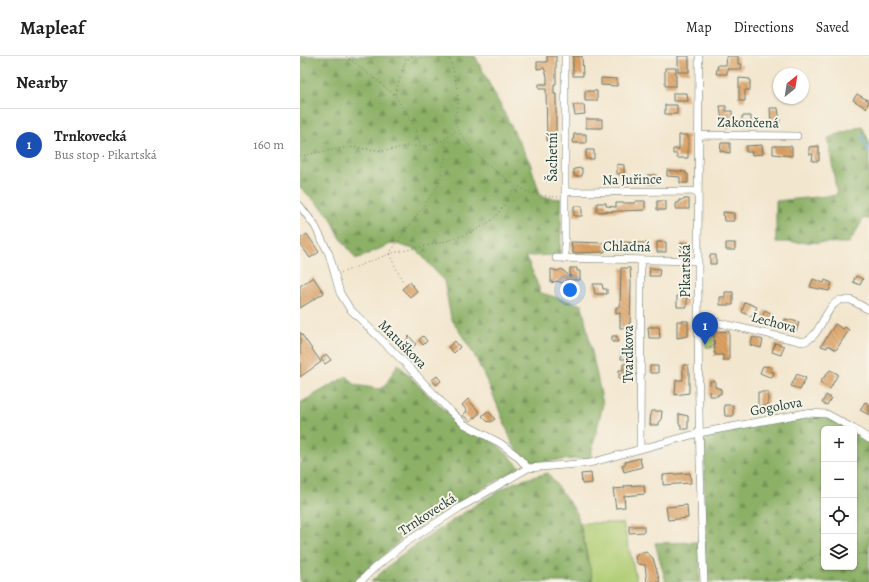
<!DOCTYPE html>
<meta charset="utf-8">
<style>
:root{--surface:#fff;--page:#f2f2f2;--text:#222;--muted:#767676;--line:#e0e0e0;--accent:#111827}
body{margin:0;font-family:Alegreya,serif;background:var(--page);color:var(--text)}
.controls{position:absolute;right:12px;bottom:12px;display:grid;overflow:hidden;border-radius:6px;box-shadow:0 1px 3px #0004}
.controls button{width:36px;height:36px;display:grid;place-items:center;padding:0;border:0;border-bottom:1px solid var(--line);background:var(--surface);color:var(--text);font:20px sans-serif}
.compass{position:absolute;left:473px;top:12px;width:36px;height:36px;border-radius:50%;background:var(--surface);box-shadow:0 1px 3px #0004;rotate:30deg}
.you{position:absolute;left:270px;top:234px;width:14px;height:14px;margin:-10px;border:3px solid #fff;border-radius:50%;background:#1a73e8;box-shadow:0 0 0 6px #1a73e833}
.badge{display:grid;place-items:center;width:26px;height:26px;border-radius:50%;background:var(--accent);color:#fff;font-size:13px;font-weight:700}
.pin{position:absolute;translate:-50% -33px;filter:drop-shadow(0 1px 2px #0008)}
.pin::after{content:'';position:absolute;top:21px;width:14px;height:12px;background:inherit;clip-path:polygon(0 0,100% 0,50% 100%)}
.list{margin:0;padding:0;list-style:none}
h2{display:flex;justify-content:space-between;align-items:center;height:52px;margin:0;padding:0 16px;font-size:17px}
h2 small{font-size:13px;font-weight:400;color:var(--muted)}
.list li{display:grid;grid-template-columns:26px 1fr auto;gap:12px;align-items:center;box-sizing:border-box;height:72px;padding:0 16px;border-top:1px solid var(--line)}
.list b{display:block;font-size:15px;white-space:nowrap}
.list p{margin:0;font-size:13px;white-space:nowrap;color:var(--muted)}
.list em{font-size:13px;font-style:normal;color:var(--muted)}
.icon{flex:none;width:22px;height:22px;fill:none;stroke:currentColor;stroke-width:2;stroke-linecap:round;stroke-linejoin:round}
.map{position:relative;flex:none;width:569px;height:526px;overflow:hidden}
header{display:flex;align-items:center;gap:24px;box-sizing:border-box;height:56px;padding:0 20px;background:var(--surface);border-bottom:1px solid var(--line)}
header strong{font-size:19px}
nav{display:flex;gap:22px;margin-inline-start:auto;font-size:14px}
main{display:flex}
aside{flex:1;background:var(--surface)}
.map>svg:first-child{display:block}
.grass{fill:#b1cd74;stroke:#688554}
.forest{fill:url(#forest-firs);stroke:#56764d}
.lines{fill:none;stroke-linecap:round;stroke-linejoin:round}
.stream{stroke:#6eade1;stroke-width:2}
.building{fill:url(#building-back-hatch)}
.minor-casing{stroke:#69786a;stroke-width:8}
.path{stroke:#69786a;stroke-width:1;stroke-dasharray:1 3;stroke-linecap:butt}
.minor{stroke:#fff;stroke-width:7}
.labels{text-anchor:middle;stroke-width:4;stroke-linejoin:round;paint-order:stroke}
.street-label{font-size:14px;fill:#1f3d34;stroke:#f7f3e8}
</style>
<header>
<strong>Mapleaf</strong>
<nav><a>Map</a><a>Directions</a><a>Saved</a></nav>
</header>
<main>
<aside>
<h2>Nearby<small></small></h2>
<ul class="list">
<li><span class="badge" style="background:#1a4fb4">1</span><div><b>Trnkovecká</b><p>Bus stop · Pikartská</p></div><em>160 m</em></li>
</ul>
</aside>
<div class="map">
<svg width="569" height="526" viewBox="0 0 569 526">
<defs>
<pattern id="forest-firs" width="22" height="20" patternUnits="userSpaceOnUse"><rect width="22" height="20" fill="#8cb066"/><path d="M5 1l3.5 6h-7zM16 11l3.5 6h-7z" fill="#729055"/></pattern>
<pattern id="building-back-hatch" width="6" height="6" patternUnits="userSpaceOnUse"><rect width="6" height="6" fill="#dda164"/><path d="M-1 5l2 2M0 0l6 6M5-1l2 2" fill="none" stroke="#b38453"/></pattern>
</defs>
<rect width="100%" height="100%" fill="#f7f3e8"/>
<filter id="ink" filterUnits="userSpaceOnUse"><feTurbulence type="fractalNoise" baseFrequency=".025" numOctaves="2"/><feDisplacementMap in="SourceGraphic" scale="8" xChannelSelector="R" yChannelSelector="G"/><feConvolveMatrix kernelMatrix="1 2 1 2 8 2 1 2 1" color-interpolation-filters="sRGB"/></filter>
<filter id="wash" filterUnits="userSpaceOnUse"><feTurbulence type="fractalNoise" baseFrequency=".012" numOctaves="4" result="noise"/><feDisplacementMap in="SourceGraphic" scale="16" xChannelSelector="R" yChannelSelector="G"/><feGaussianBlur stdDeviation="0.9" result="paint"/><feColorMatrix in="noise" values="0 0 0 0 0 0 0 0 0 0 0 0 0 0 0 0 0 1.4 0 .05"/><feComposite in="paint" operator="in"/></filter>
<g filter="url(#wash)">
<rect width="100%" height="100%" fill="#f3e6ce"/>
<path class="grass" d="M405,266L413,267V291H406C405,283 400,274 405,266Z
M280,467H323L337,526H293Z"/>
<path class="forest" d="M0,0H175L230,107L241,141L262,143L260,199L226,200L241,237L282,249L303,348L290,402L236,406L226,404L213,389L194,341L175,300L151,262L144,225L117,194L93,187L56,203L40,181L30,160L0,131Z
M562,70L569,86V163L564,162L549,187L476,186V145L537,139L528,82Z
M98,308L124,335L163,370L198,389L220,411L134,461L103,482L54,526H0V347L47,320L55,329L79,333L85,330Z
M520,359L534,364L549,373H524V511H554V377L569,387V526H407L404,470L405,378L507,360Z
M248,417L277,457L293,526H71L97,502L180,446L215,426Z
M399,486L400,526H366L355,487Z"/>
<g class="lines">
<path class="stream" d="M561,78L569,96"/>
</g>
<g id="blocks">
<path class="building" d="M247,0H256V28H254V38H256V93H250V85H247L246,33H239V28H247V20L244,12L237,13V6H247Z
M273,0H282L283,20H273Z
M378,0H389V16H378Z
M427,0H438V8H442L441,13H427V18H416L418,9H426Z
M365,12H376V30H365Z
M301,22L317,23V30L301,29Z
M439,22L450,23V34H445V45H439Z
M285,35H297V45H285Z
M373,37H387L388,45H373Z
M557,38L569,45L566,52L553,44Z
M273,49H284L285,58L275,59Z
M365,49H377V58H365Z
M420,50H426V55H432V67L427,72V66H422Z
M470,52H478L480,66H471Z
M442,60H451V71L442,70Z
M286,63H302V72H286Z
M274,78H286V87H273Z
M379,79H388V102H377V98H373V93H379Z
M421,87H430V97L420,95Z
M462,89L463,98L452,99V96H446V90Z
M473,90H491L492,92V100L473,98Z
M519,90V105H512L513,98H509V91Z
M286,94H294V103H286Z
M317,108L324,109V118H317Z
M282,112V120H274V113Z
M367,114L386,116V118H388V127H380V121L367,120Z
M347,119H355V128H347Z
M384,143H389V153H376V147H379V144H384Z
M335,145H345V154L297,156V147H306V150L316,151V147H335Z
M357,145H366V154H357Z
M274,150H282V160H274Z
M423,156L434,157V165H424Z
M7,178L19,196L10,202L0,188V183Z
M271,186L305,187V196L273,197Z
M319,186L347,187V192H344V196L319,195Z
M357,186H366V196H357Z
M381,187H389V195H381Z
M426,187H435V194H426Z
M410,199H416V208H410Z
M270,212H277V215H280V224H265L262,227L257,225L251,227V213L257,215L262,213L270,221Z
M321,212H330L331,228L330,272H320V257L316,258V251H320Z
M350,212L360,213L359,220H349Z
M556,220L563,223L560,229L553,226Z
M13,221L24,237L0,252V230Z
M513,223L524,227L525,224L532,227L529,235L510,231Z
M110,226L117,235L110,241L102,233Z
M293,228H302L303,233H307V238H295Z
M425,236H433V249H420V241H425Z
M377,240L387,241V251H377Z
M445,246L457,251L452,261L442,256Z
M465,254L474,259L471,266L464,263L463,259Z
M485,263L499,266L496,276L486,273L487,271L484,270Z
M377,265H388V280L377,282Z
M535,268L543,273L545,271L549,274L536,294L528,289L527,292L521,290Z
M348,271H359L360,282H349Z
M429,275V304H423V299H415L414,276Z
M0,276L21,306L0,321Z
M109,280L116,288L110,294L104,289Z
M123,280L127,285L123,289L119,284Z
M312,280H317L318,286H312Z
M453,281L463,284L461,292L450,289Z
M155,285L160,291L154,297L148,291Z
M475,287L484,290L481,299L472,296Z
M321,295H326V303H321Z
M26,298L31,304L25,308L21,303Z
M323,308H331L329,324L319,323V314H323Z
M383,309H388L389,314V337L375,339L376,324H383Z
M350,310H358V317H350Z
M463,310L471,311L470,315L474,316L472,322L460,317Z
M530,314L538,318L530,333L520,326Z
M497,318L506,322L500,334L491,330Z
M137,320L141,325L136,329L132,324Z
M410,325H415V331L421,333V338H418V340H409Z
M458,336H468V350H458Z
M526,339L531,342L527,349L522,347Z
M168,343L180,357L170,365L163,359L167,355L162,349Z
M565,346L569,348V359L560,354Z
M424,349H433V360H425Z
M188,355L195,363L191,366L189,365L188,366L182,360Z
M351,355H362L361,365H359V369H350Z
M379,358L388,360V373H381V369L379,368Z
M340,402L342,411L324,416L322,409L326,408L325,406Z
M291,417L292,427L282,428L281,418Z
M390,417L391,427L363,429V419Z
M340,429L344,430L345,438L324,440L325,451L316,452L313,433L325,432L324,430Z
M387,449L388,462L368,464L366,451Z
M329,470H344V476L329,477Z
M346,496L353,502L360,526H347L345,509L338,508L336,505L335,501L338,498Z"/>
</g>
</g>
<g filter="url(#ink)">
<use href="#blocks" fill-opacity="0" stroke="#69786a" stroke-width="1"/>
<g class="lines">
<g class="minor-casing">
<path id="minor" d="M265,0V203
M399,0C398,175 396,351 404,526
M399,79L497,80
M265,136L398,135
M0,150L15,170L29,198L40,237L50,253L105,307L147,352L164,368L200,387L216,399L228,412
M256,202L398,205
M398,262L503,286C522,281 523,252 540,244H551L569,254
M554,373L569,383
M340,393L341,204
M60,526L73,513L105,487L159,452L228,412L290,407L399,377L506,357L527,358L554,373"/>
</g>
<path class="path" d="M46,0L95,39L113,69L121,89
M146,0L150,4
M149,0C153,14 158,30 158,45C159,51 153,59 155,65C163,93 205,126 231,137C239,140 249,140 258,141
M108,3L112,0
M95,38L107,0
M0,100L48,91L86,95L108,90H126L144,84L157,74
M89,198C121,190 167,185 193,163C202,154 209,141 215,130
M89,198L138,130L147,95L144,84
M41,217L89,198L103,226
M413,272L414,301
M406,292H413
M554,498H569
M485,526C495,517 510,498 524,498"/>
<use href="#minor" class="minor"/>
</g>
</g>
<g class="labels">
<g class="street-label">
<text transform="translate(448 66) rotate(1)" y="5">Zakončená</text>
<text transform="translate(252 101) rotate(-90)" y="5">Šachetní</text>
<text transform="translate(332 123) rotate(-1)" y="5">Na Juřince</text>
<text transform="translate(327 190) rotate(1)" y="5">Chladná</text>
<text transform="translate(385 215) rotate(-90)" y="5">Pikartská</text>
<text transform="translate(474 266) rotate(15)" y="5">Lechova</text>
<text transform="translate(103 288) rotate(45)" y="5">Matuškova</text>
<text transform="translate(328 298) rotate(-90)" y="5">Tvardkova</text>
<text transform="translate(476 350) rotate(-10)" y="5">Gogolova</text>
<text transform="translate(127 458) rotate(-33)" y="5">Trnkovecká</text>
</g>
</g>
</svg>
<div class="controls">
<button>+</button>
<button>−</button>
<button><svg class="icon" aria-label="locate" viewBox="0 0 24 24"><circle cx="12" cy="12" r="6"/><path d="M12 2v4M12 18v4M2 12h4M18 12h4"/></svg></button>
<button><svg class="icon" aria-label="layers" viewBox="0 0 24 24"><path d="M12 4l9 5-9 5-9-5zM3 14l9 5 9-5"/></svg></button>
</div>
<svg class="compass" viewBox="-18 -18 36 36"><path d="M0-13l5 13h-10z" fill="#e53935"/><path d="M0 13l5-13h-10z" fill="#767676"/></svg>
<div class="you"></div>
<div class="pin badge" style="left:405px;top:289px;background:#1a4fb4">1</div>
</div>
</main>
